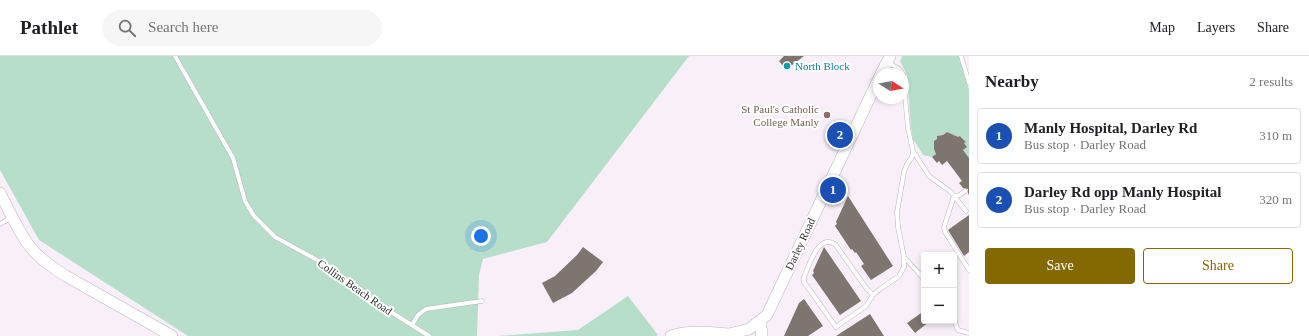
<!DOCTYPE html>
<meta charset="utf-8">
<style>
:root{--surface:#fff;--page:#f6f6f6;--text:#202124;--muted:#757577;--line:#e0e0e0;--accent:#846801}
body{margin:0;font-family:Georgia,serif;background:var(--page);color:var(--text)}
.controls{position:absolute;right:12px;bottom:12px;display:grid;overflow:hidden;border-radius:4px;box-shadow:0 2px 6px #0003}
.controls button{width:36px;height:36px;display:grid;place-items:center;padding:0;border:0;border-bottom:1px solid var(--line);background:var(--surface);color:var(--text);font:20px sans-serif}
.compass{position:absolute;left:873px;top:12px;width:36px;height:36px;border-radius:50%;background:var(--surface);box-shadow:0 2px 6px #0003;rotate:101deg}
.you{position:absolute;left:481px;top:180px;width:14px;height:14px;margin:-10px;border:3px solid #fff;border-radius:50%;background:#1a73e8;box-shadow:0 0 0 6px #1a73e833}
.badge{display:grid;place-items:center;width:26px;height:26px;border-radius:50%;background:var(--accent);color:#fff;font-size:13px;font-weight:700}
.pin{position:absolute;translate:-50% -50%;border:2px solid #fff;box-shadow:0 1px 4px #0006}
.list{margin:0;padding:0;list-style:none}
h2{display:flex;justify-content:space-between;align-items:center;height:52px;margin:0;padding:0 16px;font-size:17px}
h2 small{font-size:13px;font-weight:400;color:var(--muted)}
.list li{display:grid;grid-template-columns:26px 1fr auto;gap:12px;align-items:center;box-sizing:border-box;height:56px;margin:0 8px 8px;padding:0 8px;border:1px solid var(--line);border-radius:4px}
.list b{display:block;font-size:15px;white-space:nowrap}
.list p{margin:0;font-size:13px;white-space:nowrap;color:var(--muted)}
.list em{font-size:13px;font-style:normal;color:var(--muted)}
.actions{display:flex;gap:8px;padding:12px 16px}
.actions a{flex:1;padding:9px 0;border:1px solid var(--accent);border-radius:4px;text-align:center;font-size:14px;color:var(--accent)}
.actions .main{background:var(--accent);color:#fff}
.icon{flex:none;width:22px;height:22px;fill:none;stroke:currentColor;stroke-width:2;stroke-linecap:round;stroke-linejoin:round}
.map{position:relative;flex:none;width:969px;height:280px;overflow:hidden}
header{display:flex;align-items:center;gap:24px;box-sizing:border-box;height:56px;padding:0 20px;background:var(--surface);border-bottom:1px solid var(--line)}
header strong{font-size:19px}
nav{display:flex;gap:22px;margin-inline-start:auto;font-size:14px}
.search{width:280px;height:36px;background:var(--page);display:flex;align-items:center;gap:10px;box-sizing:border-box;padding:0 14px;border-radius:22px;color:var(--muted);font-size:15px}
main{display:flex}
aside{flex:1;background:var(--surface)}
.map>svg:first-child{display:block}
.green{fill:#b6decb}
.building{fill:#7f7570}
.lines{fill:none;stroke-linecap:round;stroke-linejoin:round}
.service-casing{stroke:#bdb6be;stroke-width:5}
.tertiary-casing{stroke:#bdb6be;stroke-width:12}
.service{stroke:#fff;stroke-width:4}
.tertiary{stroke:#fff;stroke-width:11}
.culture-dot{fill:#0f9aa8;stroke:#fff;stroke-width:1.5}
.education-dot{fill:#8d6e63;stroke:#fff;stroke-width:1.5}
.labels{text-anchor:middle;stroke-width:4;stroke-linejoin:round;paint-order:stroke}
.culture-label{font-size:11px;fill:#0d838f;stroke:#fff;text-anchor:start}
.education-label{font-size:11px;fill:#785e54;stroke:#fff;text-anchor:end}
.street-label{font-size:11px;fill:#312e31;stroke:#fff}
</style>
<header>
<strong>Pathlet</strong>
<div class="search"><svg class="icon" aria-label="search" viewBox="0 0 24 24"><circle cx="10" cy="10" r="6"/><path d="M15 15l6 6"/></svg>Search here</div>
<nav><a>Map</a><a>Layers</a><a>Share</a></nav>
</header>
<main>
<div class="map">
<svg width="969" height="280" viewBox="0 0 969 280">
<rect width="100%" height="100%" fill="#f8eff8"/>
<path class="green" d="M0,0H689L547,186L483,203L479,219L477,280H188L39,184L0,114Z
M902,0H959L969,34V102L963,94L967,91L964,87L966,86L961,80L956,82L954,79H950L947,76L943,79L938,80L937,83L934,85V93L937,97L932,101L923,99L913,83L911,72L907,19L900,5Z
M628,240L658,279L656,280H498L578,274Z"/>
<path class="building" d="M784,0H804L786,14L779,5Z
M947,76L958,81L960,80L966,86L964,87L967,91L963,94L969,102V139L968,137V133L963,132L959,127L962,125L947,105L942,109L939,105L937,107L932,101L936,98L934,93V85L937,83V80L943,79Z
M848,140L893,210L871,224L861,210L864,208L856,196L855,197L852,193L851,194L835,170L837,168L836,166Z
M969,159V196L964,200L948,174Z
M583,191L603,206L596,215L572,237L553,247L542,227L555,220L577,199Z
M824,191L861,245L840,259L812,219L814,217L813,215Z
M804,243L823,270L808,280H784L799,247Z
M924,255V265H930L915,277L907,267Z
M870,258L884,280H836Z"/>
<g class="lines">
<g class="service-casing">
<path id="service" d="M175,0L233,102L245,145L254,160L275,181L328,210L372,244L429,280
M961,0L969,27
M887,6L899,13L903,18
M913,95L929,120L951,136L954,140L960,139L965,135
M954,140L944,171L945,176L969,214
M954,140L966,155
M0,168L12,161
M905,202L924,223
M873,239L867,233L835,188C818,177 809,210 804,221V226L836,271L866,250L873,239L880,233L899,220L904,211V201L898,171L897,156L904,116L907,108L912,101L913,95L908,72L903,19
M954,262L956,269L958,274L969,277
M412,269L418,259L426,253L482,245"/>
</g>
<g class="tertiary-casing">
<path id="tertiary" d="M881,18L890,0
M0,137C9,154 17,173 28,188C38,202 52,211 66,220L172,280
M760,266L762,278L761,280
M671,280C689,274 709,276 728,278
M721,280L749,273L767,259L879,22"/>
</g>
<use href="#service" class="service"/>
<use href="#tertiary" class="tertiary"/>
</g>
<circle class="culture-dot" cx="787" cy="10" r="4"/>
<circle class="education-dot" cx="827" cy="59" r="4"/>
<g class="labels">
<g class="culture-label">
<text x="795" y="14">North Block</text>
</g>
<g class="education-label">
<text x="819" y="57">St Paul's Catholic<tspan x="819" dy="13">College Manly</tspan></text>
</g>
<g class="street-label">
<text transform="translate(800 188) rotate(-65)" y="4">Darley Road</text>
<text transform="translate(355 231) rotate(35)" y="4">Collins Beach Road</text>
</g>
</g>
</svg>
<div class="controls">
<button>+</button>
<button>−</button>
</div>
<svg class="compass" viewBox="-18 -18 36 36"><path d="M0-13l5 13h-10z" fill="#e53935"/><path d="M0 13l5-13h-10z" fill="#757577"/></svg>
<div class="you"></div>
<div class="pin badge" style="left:833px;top:134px;background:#1a4fb4">1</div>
<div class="pin badge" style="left:840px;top:79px;background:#1a4fb4">2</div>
</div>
<aside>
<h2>Nearby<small>2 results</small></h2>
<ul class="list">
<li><span class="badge" style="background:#1a4fb4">1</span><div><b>Manly Hospital, Darley Rd</b><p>Bus stop · Darley Road</p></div><em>310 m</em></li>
<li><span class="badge" style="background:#1a4fb4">2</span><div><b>Darley Rd opp Manly Hospital</b><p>Bus stop · Darley Road</p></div><em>320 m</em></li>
</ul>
<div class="actions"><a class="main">Save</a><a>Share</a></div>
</aside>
</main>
